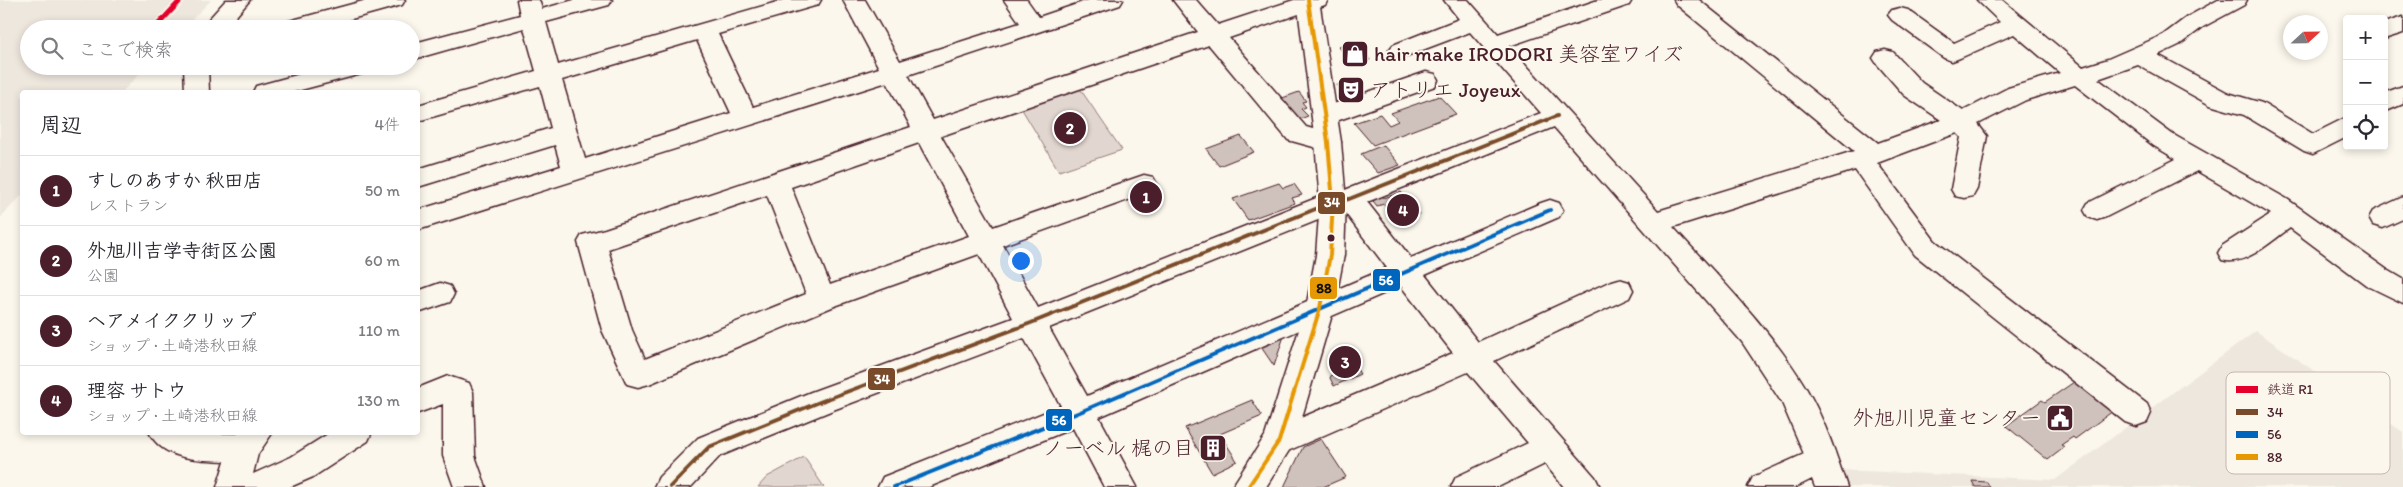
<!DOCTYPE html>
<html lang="ja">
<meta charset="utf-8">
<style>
:root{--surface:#fff;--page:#f2f2f3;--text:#2b2b33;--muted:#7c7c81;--line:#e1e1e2;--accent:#4a1f2b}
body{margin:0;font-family:Itim,"Klee One",sans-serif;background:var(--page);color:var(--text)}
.controls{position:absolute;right:15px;top:15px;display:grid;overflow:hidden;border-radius:5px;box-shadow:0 2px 8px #0003}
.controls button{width:45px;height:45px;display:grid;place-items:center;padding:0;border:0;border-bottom:1px solid var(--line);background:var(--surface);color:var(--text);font:25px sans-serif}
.compass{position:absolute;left:2283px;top:15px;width:45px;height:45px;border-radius:50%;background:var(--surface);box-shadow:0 2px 8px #0003;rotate:68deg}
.you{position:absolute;left:1020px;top:260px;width:18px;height:18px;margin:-12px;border:4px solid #fff;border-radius:50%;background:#1a73e8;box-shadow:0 0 0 8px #1a73e833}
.badge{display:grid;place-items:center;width:32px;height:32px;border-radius:50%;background:var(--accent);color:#fff;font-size:16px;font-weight:700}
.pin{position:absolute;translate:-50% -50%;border:2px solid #fff;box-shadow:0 1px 5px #0006}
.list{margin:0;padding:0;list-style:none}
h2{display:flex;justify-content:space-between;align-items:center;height:65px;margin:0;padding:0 20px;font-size:21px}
h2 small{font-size:16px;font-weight:400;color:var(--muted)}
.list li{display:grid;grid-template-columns:32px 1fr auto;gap:15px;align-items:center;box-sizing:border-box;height:70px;padding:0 20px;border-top:1px solid var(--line)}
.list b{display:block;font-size:19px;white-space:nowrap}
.list p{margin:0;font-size:16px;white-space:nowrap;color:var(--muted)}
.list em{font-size:16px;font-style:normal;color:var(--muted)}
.icon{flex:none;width:28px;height:28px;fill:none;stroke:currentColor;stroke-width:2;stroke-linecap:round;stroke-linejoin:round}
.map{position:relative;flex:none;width:2403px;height:487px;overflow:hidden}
.search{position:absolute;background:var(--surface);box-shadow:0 2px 8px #0003;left:20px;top:20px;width:400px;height:55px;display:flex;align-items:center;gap:12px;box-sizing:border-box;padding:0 18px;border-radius:28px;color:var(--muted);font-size:19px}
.panel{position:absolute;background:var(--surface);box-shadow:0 2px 8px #0003;left:20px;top:90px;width:400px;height:345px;border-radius:5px}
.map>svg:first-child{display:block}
.built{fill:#eee7de}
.green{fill:#e2d7d0;stroke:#967b7e}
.building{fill:#cfc2bc;stroke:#4a1f2b}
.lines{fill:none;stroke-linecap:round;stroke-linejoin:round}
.minor-casing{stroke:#4a1f2b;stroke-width:3}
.major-casing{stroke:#4a1f2b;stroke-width:3}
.minor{fill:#fbf7ec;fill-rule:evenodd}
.major{fill:#fbf7ec;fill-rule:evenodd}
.bus-1-casing{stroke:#fbf7ec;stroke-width:8}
.bus-2-casing{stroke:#fbf7ec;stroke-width:8}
.bus-3-casing{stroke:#fbf7ec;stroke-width:8}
.bus-1{stroke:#7a4b2a;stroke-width:4}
.bus-2{stroke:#0065bd;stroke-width:4}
.bus-3{stroke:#e69804;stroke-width:4}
.rail-1-casing{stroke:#fbf7ec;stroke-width:9}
.rail-1{stroke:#e4002b;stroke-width:5}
.bus-dot{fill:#4a1f2b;stroke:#fbf7ec;stroke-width:2}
.labels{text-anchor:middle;stroke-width:4;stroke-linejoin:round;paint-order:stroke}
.poi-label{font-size:21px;fill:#4a1f2b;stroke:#fbf7ec;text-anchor:start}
.key{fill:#fbf7ec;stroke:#c6b6b2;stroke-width:1}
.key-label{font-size:14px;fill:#4a1f2b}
.line-badge{stroke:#fbf7ec;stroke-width:2}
.badge-label{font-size:14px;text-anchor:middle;font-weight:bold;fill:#fff}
.pale-badge-label{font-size:14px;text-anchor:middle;font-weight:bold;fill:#111}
</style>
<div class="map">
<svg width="2403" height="487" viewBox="0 0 2403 487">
<rect width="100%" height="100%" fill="#fbf7ec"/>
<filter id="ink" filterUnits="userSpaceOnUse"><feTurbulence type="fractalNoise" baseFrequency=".02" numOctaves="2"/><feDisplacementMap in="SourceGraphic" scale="10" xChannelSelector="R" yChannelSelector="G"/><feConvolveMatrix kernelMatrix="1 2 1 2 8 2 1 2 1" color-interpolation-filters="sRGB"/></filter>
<g filter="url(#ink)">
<path class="built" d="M0,0H211L183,29H29V66H147L122,92H22V195L0,218Z
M2256,331L2403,432V487H1847L1841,470L2055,480Z"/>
<path class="green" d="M1078,86L1122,150L1059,171L1020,106Z
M804,457L824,487H758L767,477Z"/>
<path class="building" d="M1356,42L1370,60L1353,65L1339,47Z
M1352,80L1365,95L1350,100L1337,85Z
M1299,92L1306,101L1302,102L1306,107L1301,109L1308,116L1295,121L1277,100Z
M1439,96L1456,114L1373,145L1354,123L1380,114L1389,125L1398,121L1391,113Z
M1241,136L1254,152L1219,166L1206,149Z
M1383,145L1400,165L1378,173L1361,154Z
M1279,183L1283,188L1294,184L1302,195L1292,198L1295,203L1248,220L1233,199Z
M1401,192L1420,214L1398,222L1384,204L1377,206L1370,197L1381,193L1384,198Z
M1285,333L1274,366L1259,344Z
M1344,349L1360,374L1334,386L1330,378Z
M2074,382L2113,411L2075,439L2073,437L2061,445L2065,447L2048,460L2006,426L2042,400L2045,402Z
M1252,400L1262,416L1220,434L1237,461L1212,473L1185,428Z
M1321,439L1346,477L1323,487H1284L1303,447Z
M1972,481L1987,482L1990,487H1975Z"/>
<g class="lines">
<g class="minor-casing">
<path id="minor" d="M226,0H250L225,29H200Z
M367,0H405L402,5L315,29H274L278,24Z
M517,0H539L542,9L574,0H612L609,5L546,22L558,65L784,0H821L818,5L718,34L753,107L879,68L843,0H865L900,61L1020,23L1004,0H1027L1039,17L1089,0H1123L1120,5L908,75L933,120L1198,32L1173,0H1196L1218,25L1294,0H1328L1325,5L1229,38L1306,127L1337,136L1341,142L1337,148L1328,151L1288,140L1209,45L941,136L993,227L1144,175L1153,177L1157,184L1153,191L1003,245L1038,308L1324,195L1345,190L1541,113L1470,32L1409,55L1401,58L1393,55L1389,50L1393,45L1459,19L1444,0H1468L1498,34L1598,0H1632L1629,5L1509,46L1658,211L1854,151L1677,5L1674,0H1699L1878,143L1941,120L1904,95L1877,64L1873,58L1877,52L1885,50L1893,52L1922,83L1963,111L2008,88L2060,73L2014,34L1960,58L1952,61L1944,58L1892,20L1888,15L1892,10L1900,8L1908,10L1954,43L2000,22L1977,0H2002L2083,67L2108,59L2163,35L2187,17L2218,0H2247L2244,5L2203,27L2179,45L2158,55L2228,93L2262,103L2313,134L2347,117V137L2313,154L2304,151L2244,115L2210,105L2138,65L2098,79L2172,134L2287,199L2386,269L2403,279V303L2366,285L2290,228C2271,241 2245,267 2222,260L2218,253L2222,246L2271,214L2197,171L2106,217L2097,220L2088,217L2084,210L2088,203L2176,159L2154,146L2075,85L2026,100L1978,124L1987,136L1977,189L1973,196L1964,198L1955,196L1951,189L1961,137L1957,133L1877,163L1935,241L2147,404L2151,413L2147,422L2136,426L2125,422L1915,255L1855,170L1673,227C1719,278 1770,328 1806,388C1824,418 1836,454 1847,487H1815L1812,479L1796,487H1748L1753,477L1804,454L1782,403L1742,342L1554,127L1367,202L1411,258L1541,203L1550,200L1559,203L1563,210L1559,217L1425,275L1478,342L1609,282L1619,279L1629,282L1633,290L1629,298L1494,361L1595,477L1600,487H1564L1545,464L1498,487H1451L1456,477L1528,443L1468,372L1290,450L1279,454L1268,450L1263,441L1268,432L1453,353L1401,286L1099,417L1137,487H1104L1073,428L929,487H878L883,477L1061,406L1024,338L833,410L720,456L691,487H654L659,477L698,438L811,392L1013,318L979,254L832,307L649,384L638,387L627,384L602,330L578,242L582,235L605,229L911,127L887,82L418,230V210L561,166L555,145L418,187V169L551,128L540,86L418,121V105L536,71L524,28L411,60V44L520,15ZM697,40L731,113L585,159L562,80ZM919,143L969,236L830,285L791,187ZM767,195L806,294L645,359L632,330L608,249ZM1343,210L1387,268L1087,396L1049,328Z
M2403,17V33L2384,39V23Z
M184,66H208L209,92H185Z
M330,66H372L369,72L293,92H253L256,86Z
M1426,72L1435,74L1438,80L1435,86L1325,125L1316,122L1312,116L1316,110Z
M2403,86V104L2384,112V93Z
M2403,197V219L2383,228L2373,225L2369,218L2373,211Z
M440,283L450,286L454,294L450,302L418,313V291Z
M448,376L469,383L473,392L475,456L486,487H454L443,456V404L418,413V388Z
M149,432L237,434L238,432H273L258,454L253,474L291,457L331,432H372L368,441L313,477L290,487H217L225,461C198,460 163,460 149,432Z"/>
</g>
<g class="major-casing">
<path id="major" d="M1297,0H1319L1341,142L1346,202L1344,255L1334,308L1295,441L1266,487H1232L1265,436L1306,308L1316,255L1320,202L1315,142Z"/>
</g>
<use href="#minor" class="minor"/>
<use href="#major" class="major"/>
<g class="bus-1-casing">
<path id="bus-1" d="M670,487L709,447L822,401L1031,323L1333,202L1349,199L1557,116"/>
</g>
<g class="bus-2-casing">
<path id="bus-2" d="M894,487L1080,412L1550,210"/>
</g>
<g class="bus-3-casing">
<path id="bus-3" d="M1248,487L1279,441L1320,308L1330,255L1333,202L1328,142L1308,0"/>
</g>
<use href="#bus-1" class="bus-1"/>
<use href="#bus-2" class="bus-2"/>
<use href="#bus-3" class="bus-3"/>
<g class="rail-1-casing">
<path id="rail-1" d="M154,29L181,0"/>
</g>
<use href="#rail-1" class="rail-1"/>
</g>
</g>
<defs>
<g id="shop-square" transform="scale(1.4375)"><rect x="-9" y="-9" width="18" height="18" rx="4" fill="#4a1f2b" stroke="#fbf7ec"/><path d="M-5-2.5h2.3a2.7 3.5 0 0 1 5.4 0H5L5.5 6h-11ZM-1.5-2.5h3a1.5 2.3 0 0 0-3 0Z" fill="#fff"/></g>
<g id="theatre-square" transform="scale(1.4375)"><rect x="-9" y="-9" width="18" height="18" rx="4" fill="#4a1f2b" stroke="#fbf7ec"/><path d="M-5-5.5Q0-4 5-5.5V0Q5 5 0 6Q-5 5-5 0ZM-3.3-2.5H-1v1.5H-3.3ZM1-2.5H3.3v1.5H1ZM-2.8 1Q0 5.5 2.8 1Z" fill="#fff"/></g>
<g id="civic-square" transform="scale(1.4375)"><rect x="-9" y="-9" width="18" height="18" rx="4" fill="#4a1f2b" stroke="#fbf7ec"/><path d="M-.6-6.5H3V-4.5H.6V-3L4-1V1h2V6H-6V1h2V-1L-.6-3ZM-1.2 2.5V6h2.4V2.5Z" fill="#fff"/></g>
<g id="building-square" transform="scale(1.4375)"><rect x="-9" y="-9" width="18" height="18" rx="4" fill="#4a1f2b" stroke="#fbf7ec"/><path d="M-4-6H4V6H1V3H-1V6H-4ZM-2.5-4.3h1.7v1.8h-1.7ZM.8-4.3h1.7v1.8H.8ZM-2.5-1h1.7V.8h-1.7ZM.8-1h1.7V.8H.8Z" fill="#fff"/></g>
</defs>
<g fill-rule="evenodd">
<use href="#shop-square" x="1355" y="54"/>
<use href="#theatre-square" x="1351" y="90"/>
<use href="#civic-square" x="2060" y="418"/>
<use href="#building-square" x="1213" y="448"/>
</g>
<circle class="bus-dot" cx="1331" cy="238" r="4.5"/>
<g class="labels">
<g class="poi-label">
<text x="1374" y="61">hair make IRODORI 美容室ワイズ</text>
<text x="1370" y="97">アトリエ Joyeux</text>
<text x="2041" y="425" text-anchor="end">外旭川児童センター</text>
<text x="1194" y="455" text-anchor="end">ノーベル 梶の目</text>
</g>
</g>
<rect x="2226" y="372" width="164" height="102" rx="8" class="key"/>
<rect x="2236" y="386" width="22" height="7" fill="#e4002b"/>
<rect x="2236" y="409" width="22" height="6" fill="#7a4b2a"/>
<rect x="2236" y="431" width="22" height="7" fill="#0065bd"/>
<rect x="2236" y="454" width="22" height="6" fill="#e69804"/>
<g class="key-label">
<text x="2267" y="394">鉄道 R1</text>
<text x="2267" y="417">34</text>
<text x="2267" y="439">56</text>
<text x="2267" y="462">88</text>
</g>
<g class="line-badge">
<rect x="1317" y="191" width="29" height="24" rx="5" fill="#7a4b2a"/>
<rect x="1372" y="268" width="29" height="24" rx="5" fill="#0065bd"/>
<rect x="1309" y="276" width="29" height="24" rx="5" fill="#e69804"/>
<rect x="867" y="367" width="29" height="24" rx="5" fill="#7a4b2a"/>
<rect x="1045" y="408" width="28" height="24" rx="5" fill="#0065bd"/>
</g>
<g class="badge-label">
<text x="1332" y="207">34</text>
<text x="1386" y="285">56</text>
<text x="882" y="384">34</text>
<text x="1059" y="425">56</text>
</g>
<g class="pale-badge-label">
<text x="1324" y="293">88</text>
</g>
</svg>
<div class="controls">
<button>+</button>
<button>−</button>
<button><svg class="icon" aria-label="locate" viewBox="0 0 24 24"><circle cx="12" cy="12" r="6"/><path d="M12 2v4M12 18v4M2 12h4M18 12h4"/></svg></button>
</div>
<svg class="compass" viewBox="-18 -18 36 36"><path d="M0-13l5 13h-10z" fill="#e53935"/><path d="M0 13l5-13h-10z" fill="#7c7c81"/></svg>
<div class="you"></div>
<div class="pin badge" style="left:1146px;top:197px">1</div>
<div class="pin badge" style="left:1070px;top:128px">2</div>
<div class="pin badge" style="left:1345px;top:362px">3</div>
<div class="pin badge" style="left:1403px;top:210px">4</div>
<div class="search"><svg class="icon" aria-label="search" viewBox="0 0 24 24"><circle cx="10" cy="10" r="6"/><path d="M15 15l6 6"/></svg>ここで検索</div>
<section class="panel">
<h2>周辺<small>4件</small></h2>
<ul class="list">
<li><span class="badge">1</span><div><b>すしのあすか 秋田店</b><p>レストラン</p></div><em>50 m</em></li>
<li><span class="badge">2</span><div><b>外旭川吉学寺街区公園</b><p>公園</p></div><em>60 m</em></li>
<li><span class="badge">3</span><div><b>ヘアメイククリップ</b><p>ショップ · 土崎港秋田線</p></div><em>110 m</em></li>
<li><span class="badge">4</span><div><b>理容 サトウ</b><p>ショップ · 土崎港秋田線</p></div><em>130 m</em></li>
</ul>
</section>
</div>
